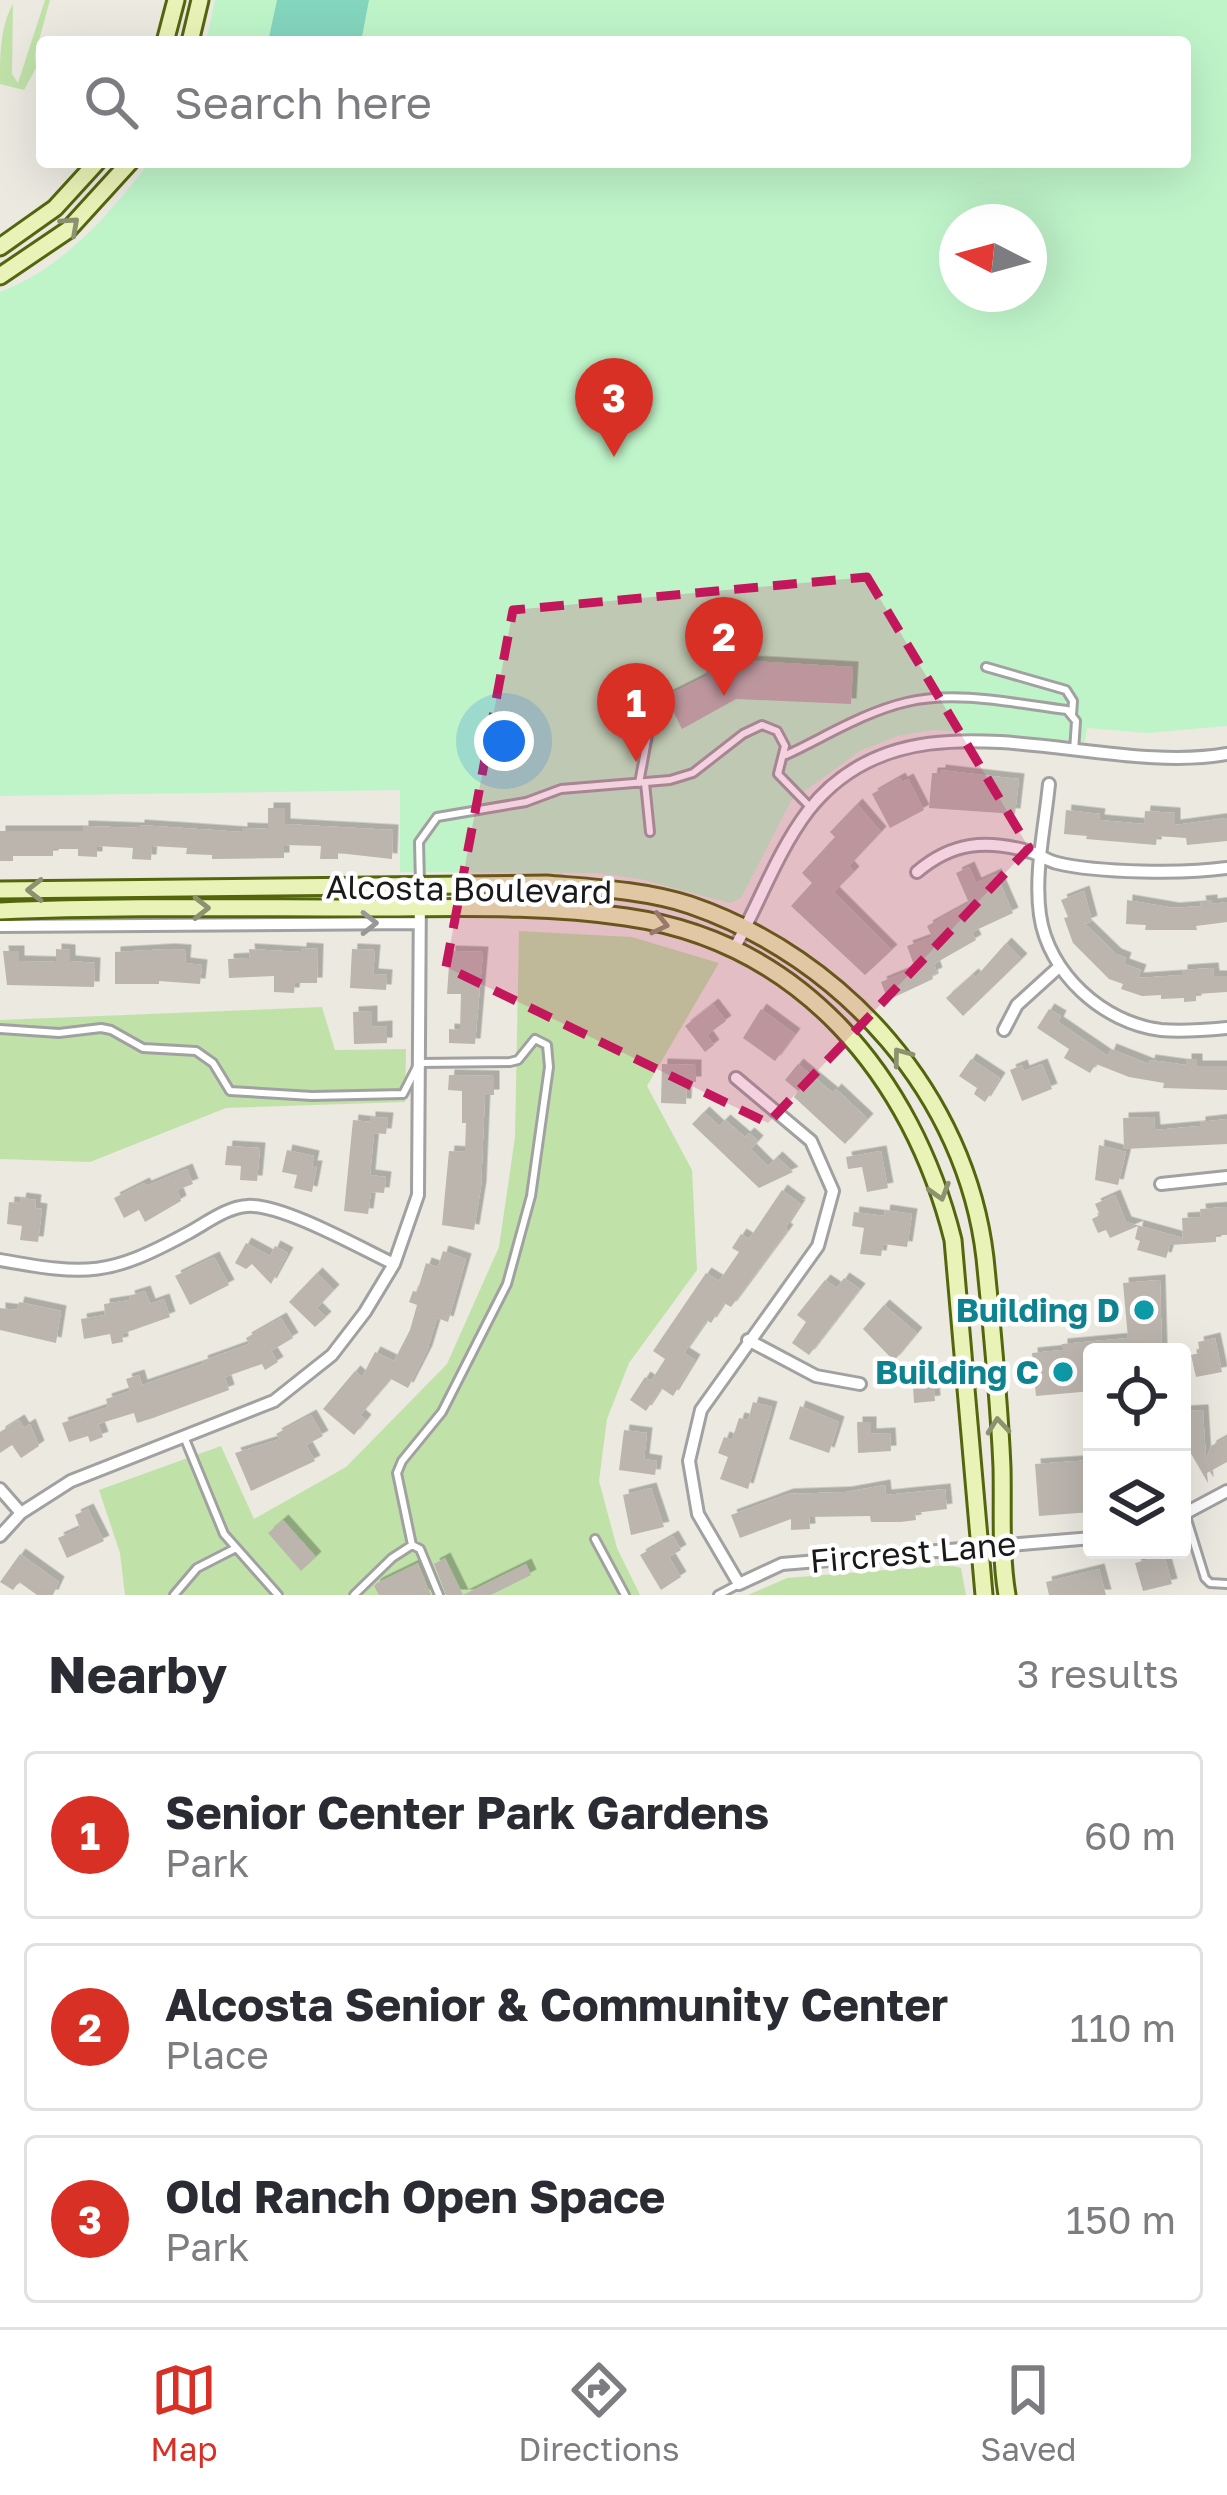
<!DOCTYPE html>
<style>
:root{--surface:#fff;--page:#f2f2f3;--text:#2b2b33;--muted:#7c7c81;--line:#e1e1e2;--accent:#d93025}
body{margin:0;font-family:"Golos Text",sans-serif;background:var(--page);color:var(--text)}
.controls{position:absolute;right:36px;bottom:36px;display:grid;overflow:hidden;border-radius:12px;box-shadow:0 12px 48px #0002}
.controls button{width:108px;height:108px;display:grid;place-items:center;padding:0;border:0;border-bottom:3px solid var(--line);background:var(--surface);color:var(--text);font:60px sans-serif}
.compass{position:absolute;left:939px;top:204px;width:108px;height:108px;border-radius:50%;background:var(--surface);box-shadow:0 12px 48px #0002;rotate:276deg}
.you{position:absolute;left:504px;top:741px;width:42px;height:42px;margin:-30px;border:9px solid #fff;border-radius:50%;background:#1a73e8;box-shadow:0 0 0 18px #1a73e833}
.badge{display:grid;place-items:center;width:78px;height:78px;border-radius:50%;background:var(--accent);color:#fff;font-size:39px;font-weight:700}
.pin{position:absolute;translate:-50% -99px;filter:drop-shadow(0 3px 6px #0008)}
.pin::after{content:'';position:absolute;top:63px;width:42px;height:36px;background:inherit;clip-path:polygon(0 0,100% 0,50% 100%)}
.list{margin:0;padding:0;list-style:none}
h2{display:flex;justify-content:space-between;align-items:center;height:156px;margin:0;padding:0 48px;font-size:51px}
h2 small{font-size:39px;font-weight:400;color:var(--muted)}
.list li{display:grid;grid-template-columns:78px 1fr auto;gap:36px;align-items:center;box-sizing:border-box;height:168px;margin:0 24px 24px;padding:0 24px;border:3px solid var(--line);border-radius:12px}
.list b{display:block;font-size:45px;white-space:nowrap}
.list p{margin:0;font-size:39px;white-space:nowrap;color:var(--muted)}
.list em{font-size:39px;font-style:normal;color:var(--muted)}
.icon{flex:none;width:66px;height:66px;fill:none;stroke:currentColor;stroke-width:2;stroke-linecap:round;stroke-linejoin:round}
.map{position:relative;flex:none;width:1227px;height:1595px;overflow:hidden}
.search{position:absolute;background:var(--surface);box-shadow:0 12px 48px #0002;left:36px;right:36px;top:36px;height:132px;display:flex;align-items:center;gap:30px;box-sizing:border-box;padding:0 42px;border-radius:12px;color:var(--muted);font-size:45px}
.sheet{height:732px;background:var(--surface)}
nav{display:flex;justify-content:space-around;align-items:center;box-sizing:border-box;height:168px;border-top:3px solid var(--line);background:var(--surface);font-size:33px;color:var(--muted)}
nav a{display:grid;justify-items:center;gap:6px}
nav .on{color:var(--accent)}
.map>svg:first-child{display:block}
.grass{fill:#c0e2a9}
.park{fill:#bff4c9;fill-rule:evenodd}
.pitch{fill:#84d5be}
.building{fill:#bbb5ae;filter:url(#shadow)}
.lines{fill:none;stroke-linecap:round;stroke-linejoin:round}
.lane-casing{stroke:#a1a1a1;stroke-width:12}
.street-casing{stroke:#a1a1a1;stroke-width:16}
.secondary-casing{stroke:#53660d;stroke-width:21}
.lane{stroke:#fff;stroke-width:6}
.street{stroke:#fff;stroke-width:10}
.secondary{stroke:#eaf3b7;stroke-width:15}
.oneway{stroke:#8c9170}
.oneway2{stroke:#989898}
.marked{fill:#c2185b;fill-opacity:0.2;stroke:#c2185b;stroke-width:9;stroke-dasharray:24 15;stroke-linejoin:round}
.culture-dot{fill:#0f9aa8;stroke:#fff;stroke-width:4.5}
.labels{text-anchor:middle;stroke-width:9;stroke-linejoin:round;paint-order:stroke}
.street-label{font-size:33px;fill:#1a1a1a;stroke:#fff}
.culture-label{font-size:33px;font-weight:bold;fill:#0d838f;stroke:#fff;text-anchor:end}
</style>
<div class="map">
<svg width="1227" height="1595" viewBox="0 0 1227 1595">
<defs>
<filter id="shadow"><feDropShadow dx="5.5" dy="-5.5" stdDeviation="0" flood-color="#0004"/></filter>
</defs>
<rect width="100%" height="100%" fill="#ebe9e0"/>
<path class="grass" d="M45,0H50L35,55L36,68L24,90L0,84C0,57 0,26 13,4L12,74L18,83Z
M519,931L632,937L719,963L647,1086L692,1170L697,1270L629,1363L607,1419L599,1481L617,1548L640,1595H125L120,1553L99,1490L221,1446L254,1519L346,1467L447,1364L499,1247L515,1137Z
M322,1007L335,1050L406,1049L405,1102L226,1108L90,1162L0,1159V1020Z
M949,1565L961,1568L966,1595H748L787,1578Z"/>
<path class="park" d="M215,0H1227V726L1147,733L1087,728L1085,742L932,730L898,736L860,751L791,801L741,898L730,903L640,879L597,873L400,872V790L0,796V292C65,267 108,215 150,162H1185V42H206ZM957,222H1029V294H957Z"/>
<path class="pitch" d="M277,0H369L361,42H268Z"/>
<path class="building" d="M714,659L853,667L851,704L736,699L682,729L673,711L660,718L652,703L706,676L707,663Z
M940,770L1019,779L1015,814L929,808L932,773H940Z
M900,778L902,782L908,779L924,810L890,828L872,794Z
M857,804L881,832L849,866L854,872L834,892L892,950L865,975L791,906L812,883L802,873L835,837L830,832Z
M268,808H285V824L393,830L392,859L338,853V859H320L321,846L284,845V858L212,859V855L186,854L187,848L152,846L151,860L132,859L133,848L97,846V857L78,856V849H53V856H13V861H0V831H83V826L139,828V825L242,832V828L268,829Z
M1066,810L1100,814L1099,820L1144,824L1145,811L1175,813V825L1227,818V841L1187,845L1186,838L1157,836L1156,845L1086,839L1087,836L1064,834Z
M969,867L976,883L996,874L1013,913L972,932L976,940L934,964L937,973L932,975L933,979L888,1000L881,982L915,968L907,946L932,937L927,926L969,903L956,873Z
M1084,891L1092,921L1085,924L1116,954L1126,958L1124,964L1141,970L1138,978L1182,975V970L1213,968L1214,976H1227V992L1196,994V1001L1184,1002V998L1161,999V995L1142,996L1121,989L1123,984L1109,979L1073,943L1064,918L1068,917L1061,900Z
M1127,900L1174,908L1201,906L1200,901L1212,900V904L1227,902V922L1196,926L1197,930H1145L1146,925L1126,924Z
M1006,943L1022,959L963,1016L946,998L973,974L976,977Z
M301,948L318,949L317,983H295L294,993L274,992V976L229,978L228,959L250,958L249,949L301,952Z
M56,949L70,950V961L95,963L94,987L7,985L3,951H19V961L56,962Z
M169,949L186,950L185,963L202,965L200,984L159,981V984H115V952Z
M352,949L375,950L373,974L387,975L386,990L350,988Z
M450,951L483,952L475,1044L449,1043V1029L460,1030L461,994H447Z
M713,1004L726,1021L707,1035L714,1045L705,1052L685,1026Z
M761,1009L795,1034L775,1061L743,1038Z
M1049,1009L1061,1016L1058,1022L1108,1056L1111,1049L1149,1064L1150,1060L1186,1065V1059H1197V1066H1227V1090L1163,1088L1164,1083L1129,1077L1096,1064L1090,1073L1064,1058L1069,1049L1037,1028Z
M372,1011V1027L387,1026V1043L354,1044L353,1012Z
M971,1059L1000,1078L985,1102L974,1094L977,1088L959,1076Z
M662,1064L696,1065V1082H687L686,1104L661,1103Z
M798,1064L833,1093L836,1089L868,1119L845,1144L794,1097L798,1091L785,1080Z
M1042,1064L1052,1089L1022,1101L1010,1070L1022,1065L1024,1071Z
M449,1075L494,1076V1095H485L481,1187L474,1230L442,1225L449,1151L465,1152L466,1123H462V1091L448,1090Z
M704,1112L719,1126L725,1120L745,1137L749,1133L758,1141L751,1149L768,1166L777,1157L793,1172L759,1188L692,1124Z
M370,1117L388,1118L386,1134L374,1133L370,1175L386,1177L384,1193L371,1192L368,1214L344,1211L353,1120L370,1122Z
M1154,1117L1155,1130L1200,1126V1122L1227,1119V1144L1124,1149L1123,1118Z
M1099,1145L1126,1152L1118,1185L1095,1180Z
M227,1146L260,1148L257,1181L240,1180L241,1166L225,1165Z
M287,1150L314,1156L312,1166H317L312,1192L294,1188L297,1175L282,1172Z
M881,1151L888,1188L867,1192L862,1167L848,1169L846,1157Z
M187,1169L193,1184L177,1190L181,1201L145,1222L139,1210L124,1218L114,1198L144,1183L146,1186Z
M782,1190L801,1204L795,1205H800L785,1228L788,1230L731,1307L724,1303L711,1323L707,1320L684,1353L695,1360L673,1396L661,1388L646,1411L630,1400L645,1377L651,1381L665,1359L653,1351L706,1273L719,1281L739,1252L732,1248L741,1234L749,1239Z
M1115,1195L1126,1222L1183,1238L1182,1218L1201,1217L1200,1209L1227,1207V1235H1216V1242L1170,1245L1166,1258L1137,1250L1140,1241L1135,1239L1138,1226L1110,1238L1106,1230L1098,1233L1092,1219L1100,1215L1095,1204Z
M21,1198L36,1200L35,1208L42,1209L38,1242L20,1240L22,1226L7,1224L9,1202L20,1203Z
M885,1210L912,1214L907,1247L883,1244L881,1256L860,1254L864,1228L852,1226L854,1212L884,1216Z
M246,1243L270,1256L275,1246L288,1253L271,1284L252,1264L246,1269L235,1263Z
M443,1251L466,1259L448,1322L437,1318L427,1351L408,1388L391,1379L360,1415L366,1420L354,1435L323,1409L355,1371L362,1377L375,1352L394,1361L410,1330L417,1305L409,1302L413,1291L417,1292L426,1263L438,1267Z
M214,1257L229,1285L190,1305L175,1276Z
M317,1273L334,1290L317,1308L326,1317L315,1327L289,1302Z
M844,1278L860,1289L809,1355L792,1343L806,1322L797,1315L825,1280L837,1288Z
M1160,1280L1162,1352L1117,1348V1352H1092V1391L1036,1396L1032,1353L1062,1350V1344L1128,1338L1123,1283Z
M145,1291L150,1304L164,1299L170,1317L122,1334L123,1342L112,1344L110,1334L84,1339L81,1319L105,1315L104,1304L130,1300L129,1296Z
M19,1302L61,1311L56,1343L0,1330V1308L17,1310Z
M884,1305L917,1333L894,1361L863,1329Z
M281,1318L293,1338L271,1351L278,1362L265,1370L262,1364L225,1377L229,1390L153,1418L137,1423L134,1413L98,1424L103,1437L90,1442L88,1436L69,1442L62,1423L108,1407L106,1399L130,1391L126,1379L139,1375L142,1385L203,1364L202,1361L249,1344L246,1338Z
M1215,1338L1222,1372L1196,1377L1191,1355L1200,1353L1198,1342Z
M932,1368L935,1401L914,1403L913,1386L900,1387L899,1371Z
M753,1402L772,1407L748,1489L720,1479L728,1457L718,1453L724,1437L732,1440L739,1418L748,1420Z
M800,1406L839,1422L829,1453L789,1439Z
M1203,1410L1206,1460L1211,1446L1227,1437V1462L1207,1473L1208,1483L1182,1438V1411Z
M311,1415L323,1436L306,1445L315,1461L251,1491L235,1453L280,1439L276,1434Z
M19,1420L24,1428L30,1424L39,1446L21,1458L12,1445L0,1453V1432Z
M857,1422H871V1434L890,1433L891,1451L858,1453Z
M624,1430L647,1433L644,1459L657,1461L655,1475L619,1470Z
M1092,1460V1512L1039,1516L1035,1464Z
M885,1485L886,1495L945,1489L947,1509L915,1513L916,1520L901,1522H871L870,1516L809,1517L810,1529L791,1530V1519L740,1538L731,1515L788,1494L846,1492Z
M651,1488L664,1527L631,1535L623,1495Z
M88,1509L104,1541L67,1558L58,1538L80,1528L75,1515Z
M283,1520L316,1557L301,1571L268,1533Z
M673,1536L681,1550L669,1557L681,1577L661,1590L640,1555Z
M20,1554L59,1582L53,1595H37L19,1582L13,1590L0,1582Z
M1164,1555L1172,1584L1143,1591L1135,1563Z
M445,1558L463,1595L526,1564L531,1575L491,1595H446L434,1564Z
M418,1563L431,1595H379L374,1586L377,1583Z
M1099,1569L1106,1595H1049L1046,1582Z"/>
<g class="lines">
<g class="lane-casing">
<path id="lane" d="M986,667L1066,690L1073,701L1072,715
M786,755C825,737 864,712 907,702C958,690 1016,704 1067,710L1076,721L1074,751
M639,783L651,719
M645,783L650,832
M420,884L419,842L437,817L526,802L561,789L670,780L693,773L743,734L762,725L777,731L785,746L778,774L811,808
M0,1029L59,1033L101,1028L111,1030L143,1048L196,1051L213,1063L230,1091L312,1096L403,1094L419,1063L510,1062L518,1060L535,1039L547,1045L549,1067L531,1196L507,1284L442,1412L402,1461L397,1473L412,1545
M991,1311L1021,1307
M185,1439L224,1534L278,1595
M1185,1513L1205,1578L1210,1583L1227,1584
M595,1539L625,1595
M174,1595L197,1568L236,1548
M354,1595L392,1558L412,1545L420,1549L439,1595
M718,1595L739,1584"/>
</g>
<g class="street-casing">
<path id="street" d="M1049,784C1045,826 1034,873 1040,915C1048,973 1103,1023 1161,1030C1182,1032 1206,1030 1227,1028
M917,872C952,842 986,839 1031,852C1040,855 1048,861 1057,863C1098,873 1185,874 1227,868
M0,926L416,923
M734,949C759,904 777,852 808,811C910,680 1092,778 1227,754
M1004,1030L1017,1005L1060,966
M736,1078L811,1141L833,1191L818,1246L701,1410L689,1461L698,1514L739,1584L782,1564L1092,1538
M1161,1184L1227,1177
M0,1260C88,1276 109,1276 188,1233C205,1224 227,1207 247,1206C281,1203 362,1249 394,1264
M748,1340L816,1376L860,1384
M0,1489L21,1513
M1182,1515L1227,1491
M0,1536L21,1513L71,1481L274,1401L332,1355L365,1312L394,1264L418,1195L420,886"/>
</g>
<g class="secondary-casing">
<path id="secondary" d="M165,42L176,0
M190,42L200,0
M0,247L55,208L97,162
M0,276L68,230L130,162
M0,890L546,884C594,888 644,890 690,905C844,958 966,1095 985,1258C992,1327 999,1398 1002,1467C1003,1510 1000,1553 1007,1595
M0,911C121,906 242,908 363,908C450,908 540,904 626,917C801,942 912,1076 953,1240L984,1595"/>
</g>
<use href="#lane" class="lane"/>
<use href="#street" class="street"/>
<use href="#secondary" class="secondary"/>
</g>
<defs><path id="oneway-chevron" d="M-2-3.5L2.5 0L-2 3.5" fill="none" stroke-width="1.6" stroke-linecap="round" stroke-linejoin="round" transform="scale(3)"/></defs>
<g class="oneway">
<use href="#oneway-chevron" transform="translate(71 225) rotate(-42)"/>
<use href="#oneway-chevron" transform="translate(35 890) rotate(180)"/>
<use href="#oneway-chevron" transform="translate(201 908)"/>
<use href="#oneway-chevron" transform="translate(660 924) rotate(13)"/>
<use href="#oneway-chevron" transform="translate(901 1056) rotate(-127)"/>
<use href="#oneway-chevron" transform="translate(940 1192) rotate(73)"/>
<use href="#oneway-chevron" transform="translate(998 1426) rotate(-95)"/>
</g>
<use class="oneway2" href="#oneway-chevron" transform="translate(369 923)"/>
<path class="marked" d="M867,577L1029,848L768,1123L446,967L513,610Z"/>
<g class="culture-dot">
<circle cx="1144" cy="1310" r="12"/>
<circle cx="1063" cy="1372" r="12"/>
</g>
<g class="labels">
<g class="street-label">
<text transform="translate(469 889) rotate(1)" y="12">Alcosta Boulevard</text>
<text transform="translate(913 1552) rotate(-5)" y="12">Fircrest Lane</text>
</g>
<g class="culture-label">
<text x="1120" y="1322">Building D</text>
<text x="1039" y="1384">Building C</text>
</g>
</g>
</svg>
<div class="controls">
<button><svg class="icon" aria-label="locate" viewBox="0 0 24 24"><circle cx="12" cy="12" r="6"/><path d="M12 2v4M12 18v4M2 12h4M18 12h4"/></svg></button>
<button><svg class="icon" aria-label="layers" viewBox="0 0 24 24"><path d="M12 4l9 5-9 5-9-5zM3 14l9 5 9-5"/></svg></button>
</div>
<svg class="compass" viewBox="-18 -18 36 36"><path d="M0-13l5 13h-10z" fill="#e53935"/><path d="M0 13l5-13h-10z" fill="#7c7c81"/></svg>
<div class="you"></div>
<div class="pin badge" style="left:636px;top:762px">1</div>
<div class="pin badge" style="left:724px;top:696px">2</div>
<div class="pin badge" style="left:614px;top:457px">3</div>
<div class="search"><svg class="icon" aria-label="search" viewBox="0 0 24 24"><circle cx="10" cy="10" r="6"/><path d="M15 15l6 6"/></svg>Search here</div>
</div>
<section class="sheet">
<h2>Nearby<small>3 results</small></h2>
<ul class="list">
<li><span class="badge">1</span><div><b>Senior Center Park Gardens</b><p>Park</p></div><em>60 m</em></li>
<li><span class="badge">2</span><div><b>Alcosta Senior &amp; Community Center</b><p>Place</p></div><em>110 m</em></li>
<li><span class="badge">3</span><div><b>Old Ranch Open Space</b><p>Park</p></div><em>150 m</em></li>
</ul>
</section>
<nav>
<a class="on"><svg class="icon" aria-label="map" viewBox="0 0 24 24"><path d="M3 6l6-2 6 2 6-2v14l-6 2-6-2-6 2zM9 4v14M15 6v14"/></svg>Map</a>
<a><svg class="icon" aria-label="directions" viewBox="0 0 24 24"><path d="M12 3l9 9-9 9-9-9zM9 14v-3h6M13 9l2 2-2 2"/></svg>Directions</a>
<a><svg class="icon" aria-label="saved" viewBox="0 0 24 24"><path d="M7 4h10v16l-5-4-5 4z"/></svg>Saved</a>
</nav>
